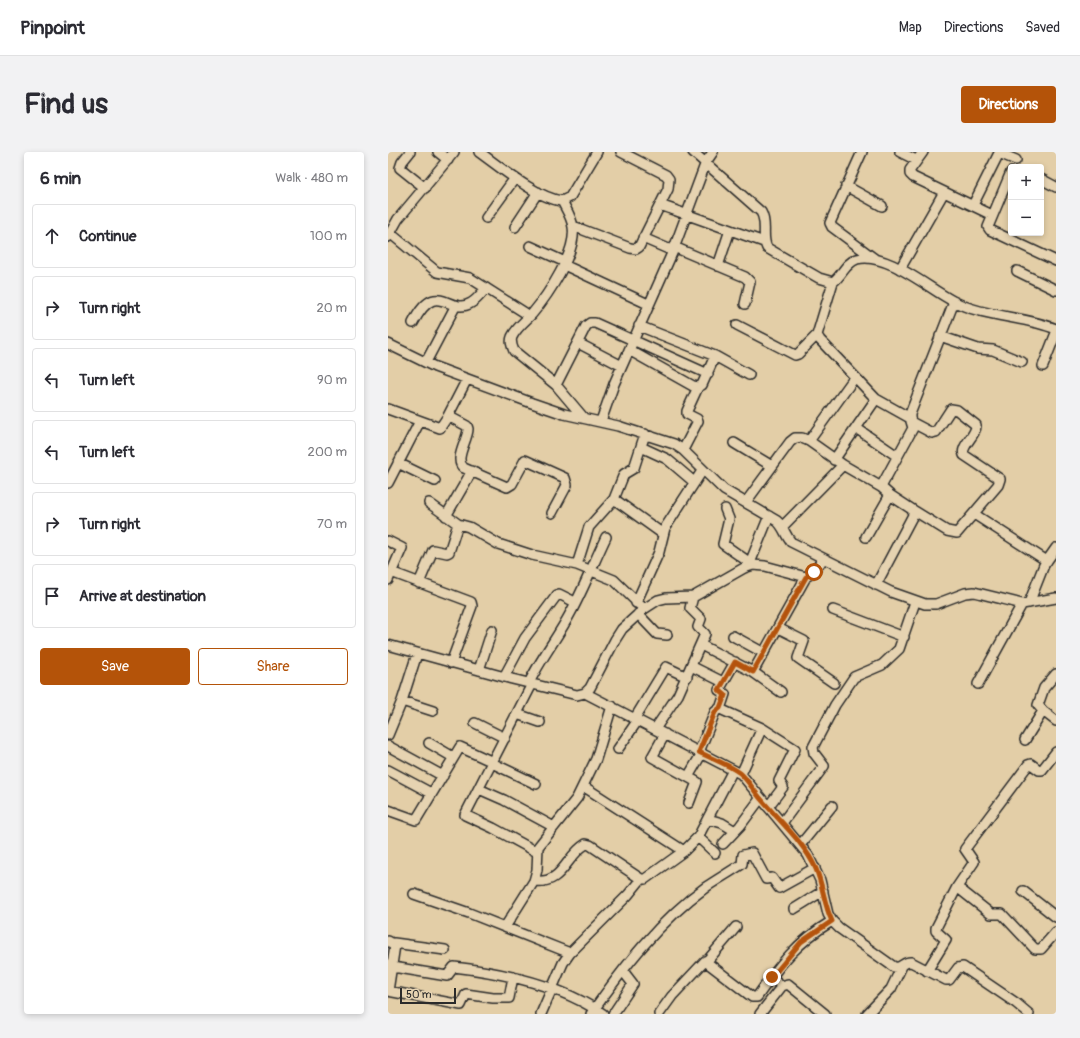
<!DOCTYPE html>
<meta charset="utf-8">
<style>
:root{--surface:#fff;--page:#f2f2f3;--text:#2b2b33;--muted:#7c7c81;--line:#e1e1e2;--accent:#b45309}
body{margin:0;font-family:Pangolin,sans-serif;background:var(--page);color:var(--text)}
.controls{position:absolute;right:12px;top:12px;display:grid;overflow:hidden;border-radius:4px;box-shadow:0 2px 6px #0003}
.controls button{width:36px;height:36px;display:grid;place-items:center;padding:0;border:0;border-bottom:1px solid var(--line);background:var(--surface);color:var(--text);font:20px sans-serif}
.scale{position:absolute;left:12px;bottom:10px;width:56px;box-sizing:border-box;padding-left:4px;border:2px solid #2b2b2b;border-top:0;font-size:11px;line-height:14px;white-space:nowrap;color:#2b2b2b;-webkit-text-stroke:3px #e6d3b1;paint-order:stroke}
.stop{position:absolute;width:12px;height:12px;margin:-9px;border:3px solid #b45309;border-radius:50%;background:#fff}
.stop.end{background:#b45309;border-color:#fff;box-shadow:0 1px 4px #0008}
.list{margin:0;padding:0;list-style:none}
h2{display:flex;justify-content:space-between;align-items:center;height:52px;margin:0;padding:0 16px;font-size:17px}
h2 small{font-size:13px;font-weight:400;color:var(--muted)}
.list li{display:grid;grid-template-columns:26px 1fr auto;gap:12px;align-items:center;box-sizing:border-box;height:64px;margin:0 8px 8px;padding:0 8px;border:1px solid var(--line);border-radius:4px}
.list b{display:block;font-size:15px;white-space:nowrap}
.list em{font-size:13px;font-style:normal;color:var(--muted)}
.actions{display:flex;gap:8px;padding:12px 16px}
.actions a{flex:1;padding:9px 0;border:1px solid var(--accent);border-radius:4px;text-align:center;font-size:14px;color:var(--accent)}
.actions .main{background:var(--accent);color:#fff}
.icon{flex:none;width:22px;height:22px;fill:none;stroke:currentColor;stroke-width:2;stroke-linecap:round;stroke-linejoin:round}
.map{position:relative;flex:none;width:668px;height:862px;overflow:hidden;border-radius:4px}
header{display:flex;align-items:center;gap:24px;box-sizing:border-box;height:56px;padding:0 20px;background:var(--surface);border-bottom:1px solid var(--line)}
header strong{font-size:19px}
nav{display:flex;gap:22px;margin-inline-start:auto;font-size:14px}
.intro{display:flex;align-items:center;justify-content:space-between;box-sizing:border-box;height:96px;padding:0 24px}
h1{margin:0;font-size:28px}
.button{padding:10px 18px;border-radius:4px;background:var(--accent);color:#fff;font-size:14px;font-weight:700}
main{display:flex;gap:24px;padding:0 24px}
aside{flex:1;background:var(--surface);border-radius:4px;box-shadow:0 2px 6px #0003}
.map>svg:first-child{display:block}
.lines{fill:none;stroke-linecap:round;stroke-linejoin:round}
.minor-casing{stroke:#2b2b2b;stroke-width:12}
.minor{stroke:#e6d3b1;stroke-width:9}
.route{stroke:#b45309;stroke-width:5}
</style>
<header>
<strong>Pinpoint</strong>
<nav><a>Map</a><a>Directions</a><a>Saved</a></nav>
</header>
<div class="intro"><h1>Find us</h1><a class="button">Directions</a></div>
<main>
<aside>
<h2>6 min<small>Walk · 480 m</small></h2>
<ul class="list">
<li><svg class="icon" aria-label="ahead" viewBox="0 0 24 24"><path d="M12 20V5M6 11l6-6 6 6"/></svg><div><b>Continue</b></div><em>100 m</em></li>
<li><svg class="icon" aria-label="right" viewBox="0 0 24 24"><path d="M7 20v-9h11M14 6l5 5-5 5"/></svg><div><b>Turn right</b></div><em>20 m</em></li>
<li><svg class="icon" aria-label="left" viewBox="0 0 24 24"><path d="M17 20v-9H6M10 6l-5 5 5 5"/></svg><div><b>Turn left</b></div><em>90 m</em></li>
<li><svg class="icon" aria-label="left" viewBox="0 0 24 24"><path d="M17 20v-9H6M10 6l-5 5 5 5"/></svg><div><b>Turn left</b></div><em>200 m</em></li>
<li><svg class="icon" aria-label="right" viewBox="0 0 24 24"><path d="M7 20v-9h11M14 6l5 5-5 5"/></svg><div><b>Turn right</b></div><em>70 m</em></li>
<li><svg class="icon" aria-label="arrive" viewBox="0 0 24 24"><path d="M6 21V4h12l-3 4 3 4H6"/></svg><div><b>Arrive at destination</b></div></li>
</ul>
<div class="actions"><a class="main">Save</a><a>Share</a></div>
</aside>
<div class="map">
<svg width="668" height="862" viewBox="0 0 668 862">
<rect width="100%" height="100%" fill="#e3cea7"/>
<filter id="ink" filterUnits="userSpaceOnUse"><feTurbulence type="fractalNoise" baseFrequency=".025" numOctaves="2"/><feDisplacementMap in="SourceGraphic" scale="8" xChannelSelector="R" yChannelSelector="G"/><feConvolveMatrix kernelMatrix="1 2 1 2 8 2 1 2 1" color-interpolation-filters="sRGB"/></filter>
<g filter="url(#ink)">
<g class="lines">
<g class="minor-casing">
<path id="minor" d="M22,0L14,10L12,16L37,36
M50,0L60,8
M91,0C112,15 149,46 174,49L182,45L209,0
M305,0L373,60C380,72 373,84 379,96L431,126L445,130C454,124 457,111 469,107C498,99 541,137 565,149C595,165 636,164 668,177
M474,0L442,71L444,75L487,107
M512,0L528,8
M535,0L522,18V22L525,25L604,63
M623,20L600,75L602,78L668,109
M653,27L668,35
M458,34L494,54
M174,49C178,57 184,66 185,75C189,100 160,143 144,162C137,169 128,176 124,185C122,190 124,194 126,199L168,233L195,265
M272,53L376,90
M585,53L611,1L628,8
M98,66L127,26
M185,74L242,96L248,97L251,95L280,37L281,27L278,23L233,0
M127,75L150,40
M2,81L49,120L82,126L142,164
M0,85L10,67L66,0
M255,86L285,99
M142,94L177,110
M286,95L357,125L362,130L357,152
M176,113L260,152
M330,114L342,78
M512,117L556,40
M629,119L668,138
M445,130L429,183L432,188L488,247L522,266
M25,171C49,124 61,165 83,151C89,148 94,141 98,136
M349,173L407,203L410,202L429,183
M251,174L327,204L361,223
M552,184L590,197L605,198L634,210
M190,191L234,214
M0,192L47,215L144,251L176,262L230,274L286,292L295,298L336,338L389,369C396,375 397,383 403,390L503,440L537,452H548L577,441L586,440L634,452L668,446
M241,198L305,234L310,235L314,233L327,204
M38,210L68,153
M655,214L668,181
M168,233L198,174L202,171H207L320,222
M0,257L52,276L60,264L79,227
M60,264L79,274L80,277C80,288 65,308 76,316L119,335L124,332L137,308L177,326L179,333L164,361
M213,269L226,232L285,99L318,10L325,0
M525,271L544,281L548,280L563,257L569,258L588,273C589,283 572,294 576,303L612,327L610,333L569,381L559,379L525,358
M468,276L509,304
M421,289L467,225
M346,291L384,314
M253,295L279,307L306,330
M295,298L310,269L309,267L299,262V259L310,235
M446,308L488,247
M10,311L47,329
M0,331L32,269
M226,347L275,382
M358,350L402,290L407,286H414L421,289L455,313L493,335
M41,351L70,372L81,375L110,392L144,403L189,413L226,428L256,457L270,448L278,446L305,445L356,416L365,413L377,414L418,425L426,420L435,407
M337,357L341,367L335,392L365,413
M586,362L659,409
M58,364L84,319
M395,374L455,313
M478,385L502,343
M0,389L14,396L0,428
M362,411L381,364
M189,413L201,375L226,347L236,322L246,316L257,282
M3,420L83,450L84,454L63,511
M31,431L45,398L59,401L61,400L70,372
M488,433L525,363V358L502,343L493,335L525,276L522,266V262L566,150
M248,451L271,400L277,376L314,319
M641,451L656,413L668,396
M445,458L516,485
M250,462L269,482L279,483
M390,476L416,489L410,506L446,531
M345,484L376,501
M0,493L124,527L189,543L197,541L202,536L227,488L234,477L256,457
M313,493L365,520L393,540
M347,510L331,538L337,542L332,557L374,576L407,597L391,629L395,635L380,655
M303,514L335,530
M91,518L104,478
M365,520L418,425
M668,522L656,536L650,553L655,559L668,569
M116,525L137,486L169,443L171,442L187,450
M141,531C153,506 170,485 183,460C196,436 206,410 218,385
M144,532L77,663L105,676L149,700
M590,532L634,452
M197,541L353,622L420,703L432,728L440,762L444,769L451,776L506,815C513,817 516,809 523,810L558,828H561L570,816L575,815L628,851L641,862
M14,549L45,559
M129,562L152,570
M247,566L278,515L299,525
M87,571L117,586
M267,577L290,543L317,482L310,475L313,467L302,456L305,445
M277,582L264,605L309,630L301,651
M0,583L14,549L29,502
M637,588L655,559
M41,591L65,605
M0,594L55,624
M230,597L250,568
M311,600L327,560L332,556
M104,611L148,632
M0,618L43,641
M353,622L374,576
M300,625L314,601
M195,634L296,699
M91,637L116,648L166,675
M0,658L28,668L72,595L105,610
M320,667L334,671L347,679
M394,671L436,614L426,601L425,595L447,553L466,525L494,513L511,497L527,450
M310,685L327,701
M335,692L352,674L372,647
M413,692L444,654
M146,729C175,733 177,704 198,692L202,693L253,727H257L296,699L310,685L345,618
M569,735L603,762H614L647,797H653L668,780
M635,739L668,765
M26,742L81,761L182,801
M406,757L435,739
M117,775L146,729L149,718L150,695L189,646L208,607L224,554
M0,789L7,793L0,839L73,853L78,842L105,846H121L125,825
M6,791L57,798
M319,809L348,775
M5,815L59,824L66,815C117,821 173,833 215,862
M539,819L558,788L548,779V776L569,735L586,710L577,697L640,613L643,612L651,618H654L668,600
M383,825L394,834L400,832L437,862
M153,862L175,811L182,801L240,743L253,727
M203,862C235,816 272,768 318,735C330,727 342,720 354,712L355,703L364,701L378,727L384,726L391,736L427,716
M225,862L245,832L235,819
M271,862L284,844L317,809L364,845H369C392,812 409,790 444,769
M372,862L394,834
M479,862L503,837L514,814"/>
</g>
<use href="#minor" class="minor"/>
</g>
</g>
<g class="lines" filter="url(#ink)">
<path class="route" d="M384,825L413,790L444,769C436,753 435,733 428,717C416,690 392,670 373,647C366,639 360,628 352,621C340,612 324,607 311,600L327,560L332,556L337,543L331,538L347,510L365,520L418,425L426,420"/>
</g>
</svg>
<div class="controls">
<button>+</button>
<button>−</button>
</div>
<div class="scale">50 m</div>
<div class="stop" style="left:426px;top:420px"></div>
<div class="stop end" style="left:384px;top:825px"></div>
</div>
</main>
